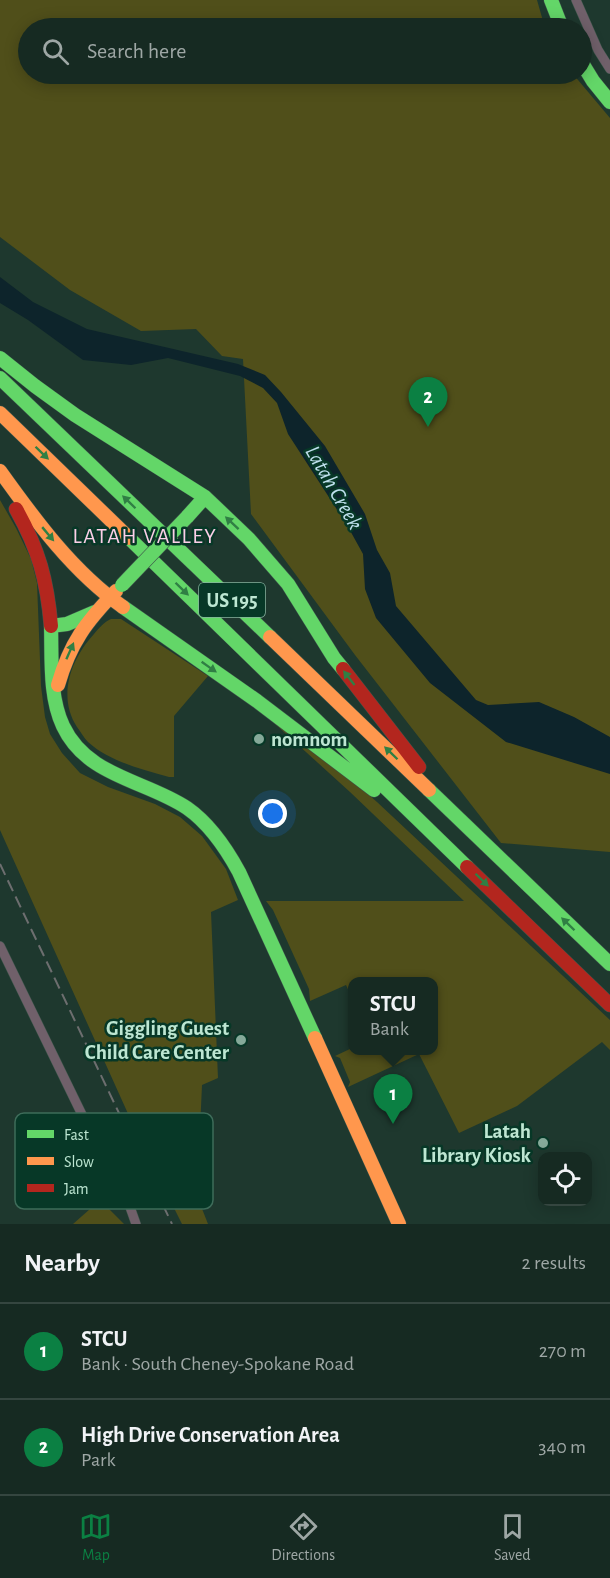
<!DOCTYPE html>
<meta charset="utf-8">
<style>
:root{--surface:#162a22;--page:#23362f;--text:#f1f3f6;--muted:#9ea7a5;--line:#354640;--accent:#0b8043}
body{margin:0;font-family:"Alegreya Sans",sans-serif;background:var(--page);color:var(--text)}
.controls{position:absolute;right:18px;bottom:18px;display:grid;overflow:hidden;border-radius:12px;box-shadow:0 3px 15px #0003}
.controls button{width:54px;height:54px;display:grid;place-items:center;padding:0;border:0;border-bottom:2px solid var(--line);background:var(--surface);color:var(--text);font:30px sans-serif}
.you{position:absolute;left:273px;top:814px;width:21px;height:21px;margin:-15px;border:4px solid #fff;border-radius:50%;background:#1a73e8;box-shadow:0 0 0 9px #1a73e833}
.badge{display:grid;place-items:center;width:39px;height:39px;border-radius:50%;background:var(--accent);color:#fff;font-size:20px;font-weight:700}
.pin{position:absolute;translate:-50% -50px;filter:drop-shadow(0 2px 3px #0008)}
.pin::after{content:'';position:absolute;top:32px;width:21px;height:18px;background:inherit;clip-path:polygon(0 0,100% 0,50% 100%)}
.popup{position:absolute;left:348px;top:977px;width:90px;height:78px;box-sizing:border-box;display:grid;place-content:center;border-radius:12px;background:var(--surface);filter:drop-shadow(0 2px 4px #0005);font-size:20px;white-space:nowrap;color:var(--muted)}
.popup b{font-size:22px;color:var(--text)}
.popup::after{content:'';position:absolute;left:50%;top:100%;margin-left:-12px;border:12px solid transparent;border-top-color:var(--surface)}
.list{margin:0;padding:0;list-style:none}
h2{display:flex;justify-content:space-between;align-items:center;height:78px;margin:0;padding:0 24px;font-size:26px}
h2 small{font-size:20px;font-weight:400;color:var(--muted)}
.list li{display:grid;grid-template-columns:39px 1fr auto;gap:18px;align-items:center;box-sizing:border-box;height:96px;padding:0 24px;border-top:2px solid var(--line)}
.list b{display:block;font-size:22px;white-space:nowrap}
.list p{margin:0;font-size:20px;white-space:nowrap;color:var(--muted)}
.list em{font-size:20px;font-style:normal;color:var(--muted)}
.icon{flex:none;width:33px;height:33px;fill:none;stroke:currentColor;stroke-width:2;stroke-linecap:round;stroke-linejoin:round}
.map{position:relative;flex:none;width:610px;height:1224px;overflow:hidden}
.search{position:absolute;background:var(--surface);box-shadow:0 3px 15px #0003;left:18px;right:18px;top:18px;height:66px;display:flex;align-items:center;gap:15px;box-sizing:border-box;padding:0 21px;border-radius:33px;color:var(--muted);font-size:22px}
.sheet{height:270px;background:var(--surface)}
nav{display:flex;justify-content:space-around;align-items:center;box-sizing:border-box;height:84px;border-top:2px solid var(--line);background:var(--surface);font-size:16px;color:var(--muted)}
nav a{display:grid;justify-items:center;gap:3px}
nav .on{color:var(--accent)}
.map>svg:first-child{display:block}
.green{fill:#504f1a}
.water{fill:#0d242b}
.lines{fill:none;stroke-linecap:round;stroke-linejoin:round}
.street-casing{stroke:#3d564b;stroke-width:10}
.fast-casing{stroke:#3d564b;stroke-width:15}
.slow-casing{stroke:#3d564b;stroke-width:15}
.jam-casing{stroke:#3d564b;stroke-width:15}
.street{stroke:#70606a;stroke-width:9}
.fast{stroke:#63d668;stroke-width:14}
.slow{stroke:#ff974d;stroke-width:14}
.jam{stroke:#b3261e;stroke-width:14}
.rail{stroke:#6d6e6f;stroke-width:2;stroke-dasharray:12 6;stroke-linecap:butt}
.fast-bridge-casing{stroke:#3d564b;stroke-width:15;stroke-linecap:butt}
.fast-bridge{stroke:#63d668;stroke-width:14}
.oneway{fill:#307f44}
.poi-dot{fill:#85a999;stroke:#073827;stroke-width:2}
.labels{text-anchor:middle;stroke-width:5;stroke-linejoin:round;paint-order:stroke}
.shield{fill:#073827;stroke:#86b29f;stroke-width:1.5}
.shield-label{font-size:20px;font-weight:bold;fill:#bde6d2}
.poi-label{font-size:21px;font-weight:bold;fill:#bde6d2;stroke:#073827;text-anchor:end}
.water-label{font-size:22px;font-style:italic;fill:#bfe0ed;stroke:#073827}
.neighbourhood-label{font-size:22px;letter-spacing:1.5px;fill:#fccfe8;stroke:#073827}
.key{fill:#073827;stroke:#3e6c5a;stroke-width:1.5}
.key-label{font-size:16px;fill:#bde6d2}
</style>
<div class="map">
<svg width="610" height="1224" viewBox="0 0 610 1224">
<rect width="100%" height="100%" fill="#1e382e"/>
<path class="green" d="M0,0H537L545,28H28V74H573L610,118V852L501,843L355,655L251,514L243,359L222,356L196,329L141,331L70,290L0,237Z
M0,500L16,528L31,559L37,583L41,686L45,717L50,734L62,753L80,773L108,787L155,804L180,817L202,836L226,869L238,900L211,912L218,1078L202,1085L197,1196L208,1224H182L139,1138L0,830Z
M111,619H121L208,676L174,716V777H169C142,769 110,762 88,742C84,738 81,732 77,727C57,696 71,659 94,634C99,628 104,622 111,619Z
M263,713L331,762L377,802L610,1020V1050L602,1042L517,1106L459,1133L419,1054L348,1087L350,1082L340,1058L335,1056L352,1048V1050H434V982H352V998L346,985L310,1001L309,989L273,910L266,901H464L350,792Z
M106,1206L124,1224H73L90,1209Z"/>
<path class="water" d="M0,277L33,302L87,329L238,364L265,375L281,392L325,446L365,514L377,550L390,573L396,606L476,700L488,705L539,702L574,717L610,737V774L506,742L430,683L376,618L365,589L363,554L347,525L288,434L277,403L263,388L240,376L168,358L131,365L83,360L28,320L0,303Z"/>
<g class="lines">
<g class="street-casing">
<path id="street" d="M576,0L598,50L610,69
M0,946L89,1129L130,1207L136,1224"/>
</g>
<g class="fast-casing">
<path id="fast" d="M551,0L562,28
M582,63L593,81L610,102
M0,358L35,386L75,415L205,497L249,539L288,584L334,658L343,669
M0,378L270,637
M187,517L205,497
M129,538L467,867
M123,607L257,701L374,790
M95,612L67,624L51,626C52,659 49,696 63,726C87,777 145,780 187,808C210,824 226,848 239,872L315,1038
M429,790L610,964"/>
</g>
<g class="slow-casing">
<path id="slow" d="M0,413L129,538
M0,471C35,520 73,572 123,607
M270,637L429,790
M58,685C70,643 86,622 116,591
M315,1038L399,1224"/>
</g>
<g class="jam-casing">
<path id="jam" d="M16,509C39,550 47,580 51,626
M343,669L419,767
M467,867L610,1005"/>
</g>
<use href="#street" class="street"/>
<use href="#fast" class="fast"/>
<use href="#slow" class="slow"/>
<use href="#jam" class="jam"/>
<path class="rail" d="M0,864L172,1224"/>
<g class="fast-bridge-casing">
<path id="fast-bridge" d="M122,585L187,517"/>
</g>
<use href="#fast-bridge" class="fast-bridge"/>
</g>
<defs><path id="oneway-solid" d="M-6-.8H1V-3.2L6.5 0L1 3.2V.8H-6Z" transform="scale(1.5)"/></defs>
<g class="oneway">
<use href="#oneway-solid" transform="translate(42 453) rotate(44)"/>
<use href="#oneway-solid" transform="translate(129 502) rotate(-136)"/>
<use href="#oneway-solid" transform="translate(232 523) rotate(-137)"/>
<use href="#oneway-solid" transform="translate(48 534) rotate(50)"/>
<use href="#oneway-solid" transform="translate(182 589) rotate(44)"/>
<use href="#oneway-solid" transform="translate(70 651) rotate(-66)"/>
<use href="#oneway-solid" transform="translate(209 667) rotate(35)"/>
<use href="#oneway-solid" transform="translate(349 678) rotate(-128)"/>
<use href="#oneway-solid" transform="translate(391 753) rotate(-136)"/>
<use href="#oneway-solid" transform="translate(482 880) rotate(44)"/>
<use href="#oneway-solid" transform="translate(568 924) rotate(-136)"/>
</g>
<g class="poi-dot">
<circle cx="259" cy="739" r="6"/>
<circle cx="241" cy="1040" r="6"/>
<circle cx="543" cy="1143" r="6"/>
</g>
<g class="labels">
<rect class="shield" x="199" y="583" width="66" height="34" rx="4.5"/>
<g class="shield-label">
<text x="232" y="607">US 195</text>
</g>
<g class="poi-label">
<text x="271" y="746" text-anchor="start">nomnom</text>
<text x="229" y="1035">Giggling Guest<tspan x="229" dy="24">Child Care Center</tspan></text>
<text x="531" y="1138">Latah<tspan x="531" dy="24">Library Kiosk</tspan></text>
</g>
<g class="water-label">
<text transform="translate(335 487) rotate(60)" y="8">Latah Creek</text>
</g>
<g class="neighbourhood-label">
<text x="145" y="543">LATAH VALLEY</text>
</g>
</g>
<rect x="15" y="1113" width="198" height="96" rx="9" class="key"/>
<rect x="27" y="1130" width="27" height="8" fill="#63d668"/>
<rect x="27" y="1157" width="27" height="8" fill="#ff974d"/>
<rect x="27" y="1184" width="27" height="8" fill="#b3261e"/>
<g class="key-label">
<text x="64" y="1140">Fast</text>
<text x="64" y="1167">Slow</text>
<text x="64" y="1194">Jam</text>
</g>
</svg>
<div class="controls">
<button><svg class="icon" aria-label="locate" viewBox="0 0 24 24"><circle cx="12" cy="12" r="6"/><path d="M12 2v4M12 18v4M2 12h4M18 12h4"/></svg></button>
</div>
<div class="you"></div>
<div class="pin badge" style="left:393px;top:1124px">1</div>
<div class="popup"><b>STCU</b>Bank</div>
<div class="pin badge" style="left:428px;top:427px">2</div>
<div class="search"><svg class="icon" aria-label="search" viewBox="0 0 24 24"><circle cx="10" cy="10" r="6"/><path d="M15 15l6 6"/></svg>Search here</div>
</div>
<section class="sheet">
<h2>Nearby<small>2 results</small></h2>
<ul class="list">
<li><span class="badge">1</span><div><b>STCU</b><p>Bank · South Cheney-Spokane Road</p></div><em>270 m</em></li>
<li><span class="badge">2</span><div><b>High Drive Conservation Area</b><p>Park</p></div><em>340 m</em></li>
</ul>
</section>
<nav>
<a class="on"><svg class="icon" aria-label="map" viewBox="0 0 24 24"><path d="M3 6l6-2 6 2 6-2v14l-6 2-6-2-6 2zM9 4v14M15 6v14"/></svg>Map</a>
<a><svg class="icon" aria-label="directions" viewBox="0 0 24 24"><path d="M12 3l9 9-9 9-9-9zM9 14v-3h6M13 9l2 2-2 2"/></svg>Directions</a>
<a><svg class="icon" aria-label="saved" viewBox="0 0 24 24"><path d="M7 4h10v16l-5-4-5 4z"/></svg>Saved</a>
</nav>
